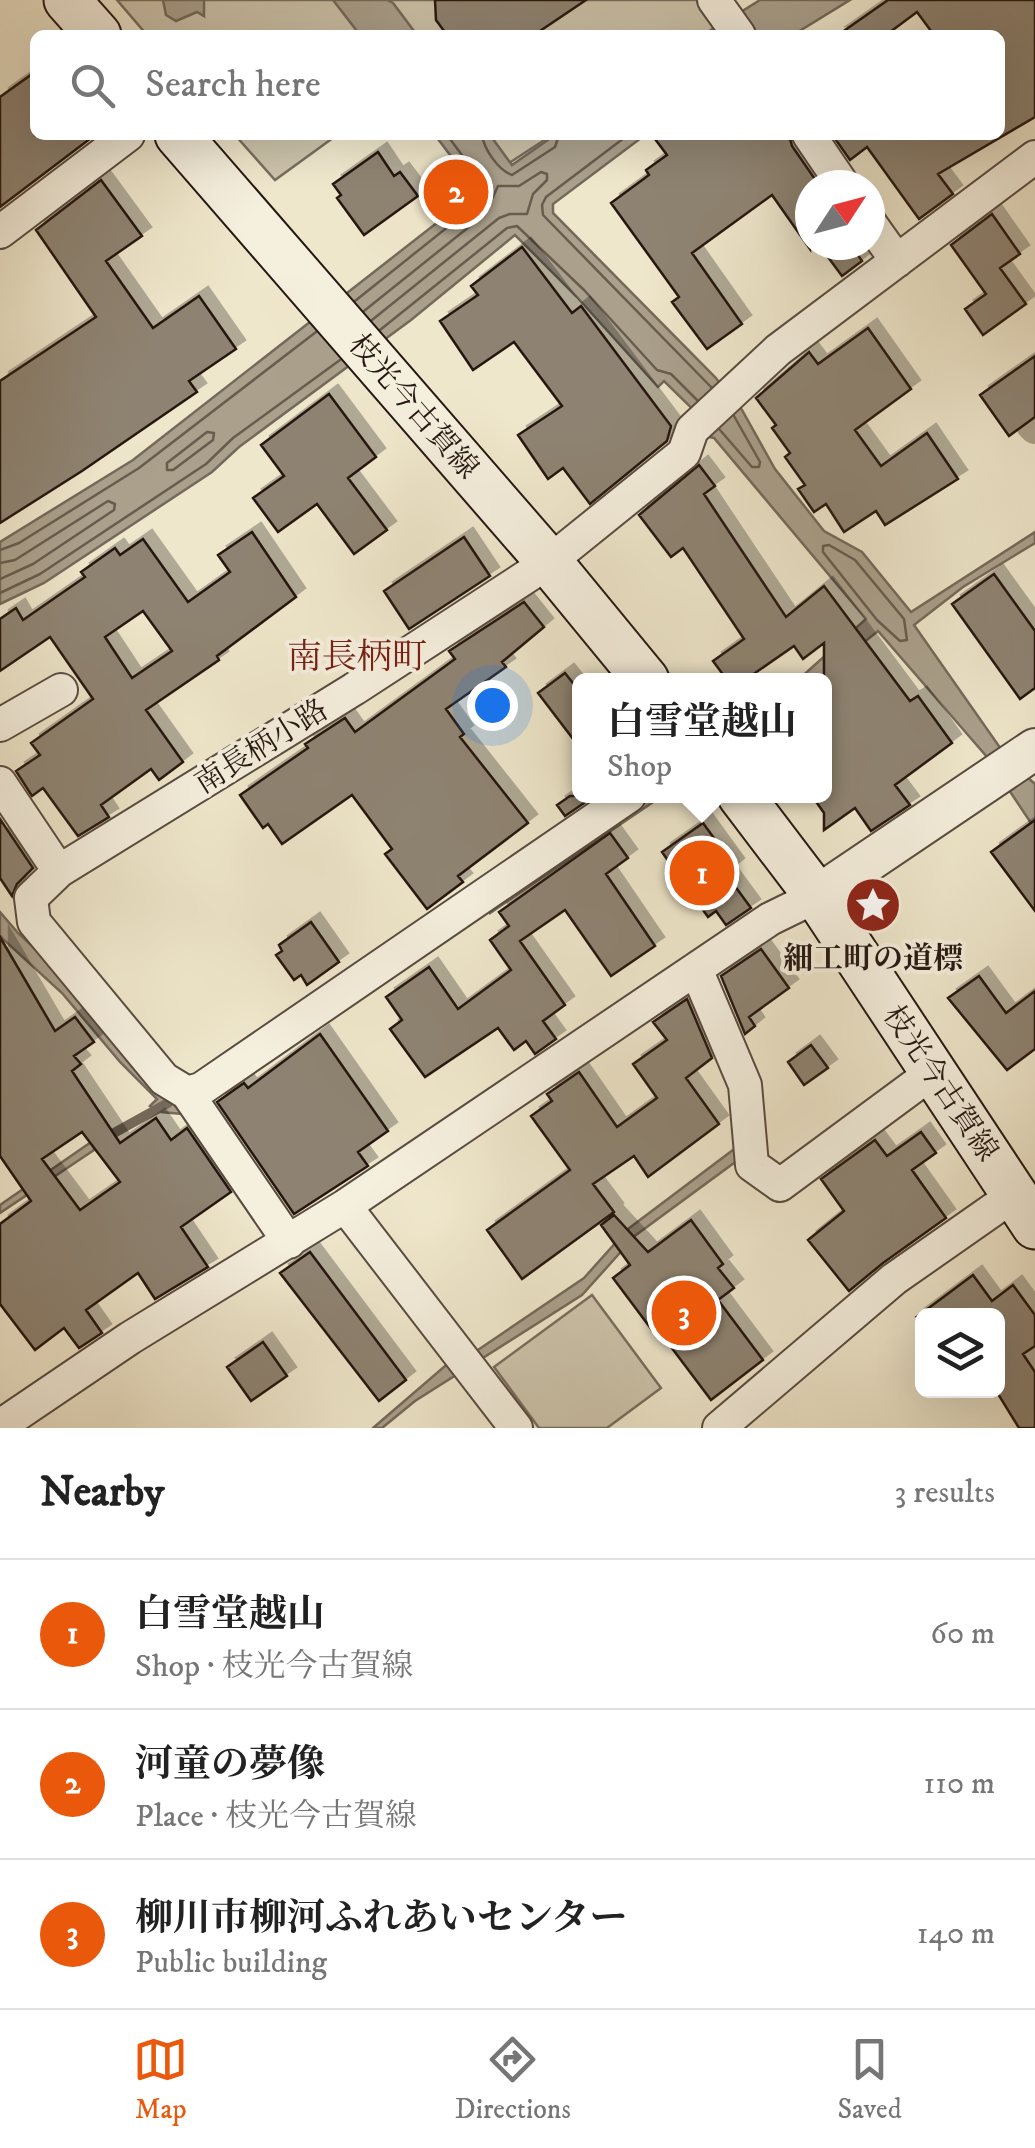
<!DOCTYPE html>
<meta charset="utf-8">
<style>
:root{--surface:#fff;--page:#f2f2f2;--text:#222;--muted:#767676;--line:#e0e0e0;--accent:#ea580c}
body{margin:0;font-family:"IM FELL DW Pica","Noto Serif JP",serif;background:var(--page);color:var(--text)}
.controls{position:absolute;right:30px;bottom:30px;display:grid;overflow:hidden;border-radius:15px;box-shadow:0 10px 40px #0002}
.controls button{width:90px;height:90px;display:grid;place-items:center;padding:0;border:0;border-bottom:2px solid var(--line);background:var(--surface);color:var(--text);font:50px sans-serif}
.compass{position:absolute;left:795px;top:170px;width:90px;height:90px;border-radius:50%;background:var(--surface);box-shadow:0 10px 40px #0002;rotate:54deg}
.you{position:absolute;left:492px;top:705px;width:35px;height:35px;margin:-25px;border:8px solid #fff;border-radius:50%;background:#1a73e8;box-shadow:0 0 0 15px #1a73e833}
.badge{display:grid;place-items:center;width:65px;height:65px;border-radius:50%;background:var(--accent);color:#fff;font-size:32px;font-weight:700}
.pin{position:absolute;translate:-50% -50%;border:5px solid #fff;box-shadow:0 2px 10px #0006}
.popup{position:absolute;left:572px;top:673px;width:260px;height:130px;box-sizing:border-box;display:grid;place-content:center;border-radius:15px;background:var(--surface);filter:drop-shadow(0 2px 8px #0005);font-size:32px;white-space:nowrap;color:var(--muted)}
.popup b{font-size:38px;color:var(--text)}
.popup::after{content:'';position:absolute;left:50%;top:100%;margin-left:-20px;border:20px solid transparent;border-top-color:var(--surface)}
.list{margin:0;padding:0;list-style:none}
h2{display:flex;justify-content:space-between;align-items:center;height:130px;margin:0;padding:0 40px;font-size:42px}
h2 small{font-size:32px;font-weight:400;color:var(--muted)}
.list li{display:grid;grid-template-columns:65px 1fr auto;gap:30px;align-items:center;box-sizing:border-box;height:150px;padding:0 40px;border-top:2px solid var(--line)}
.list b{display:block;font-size:38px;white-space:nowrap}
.list p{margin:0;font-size:32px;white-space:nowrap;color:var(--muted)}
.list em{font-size:32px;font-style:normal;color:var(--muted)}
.icon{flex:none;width:55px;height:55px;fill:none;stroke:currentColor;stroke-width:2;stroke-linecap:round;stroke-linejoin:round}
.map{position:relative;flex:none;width:1035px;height:1428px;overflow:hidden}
.search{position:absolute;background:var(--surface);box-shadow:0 10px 40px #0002;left:30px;right:30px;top:30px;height:110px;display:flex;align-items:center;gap:25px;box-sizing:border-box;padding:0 35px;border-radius:15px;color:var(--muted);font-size:38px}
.sheet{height:580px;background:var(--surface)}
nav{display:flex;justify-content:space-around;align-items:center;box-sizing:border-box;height:140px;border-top:2px solid var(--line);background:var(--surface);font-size:28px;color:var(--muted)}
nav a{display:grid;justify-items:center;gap:5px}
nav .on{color:var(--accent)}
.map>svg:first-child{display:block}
.green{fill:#cdc4ac;stroke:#796e5e;stroke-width:2.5}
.water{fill:#aaa08c;stroke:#75695b;stroke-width:2.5}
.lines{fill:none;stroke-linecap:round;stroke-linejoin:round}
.shore{stroke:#685c4e;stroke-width:2.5}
.stream{stroke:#75695b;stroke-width:10}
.canal{stroke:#aaa08c;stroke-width:32}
.building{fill:#8e8372;stroke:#251711;stroke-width:2.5;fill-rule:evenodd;filter:url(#shadow)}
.minor-casing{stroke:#584b40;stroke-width:36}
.tertiary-casing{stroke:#584b40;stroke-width:44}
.secondary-casing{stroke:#251711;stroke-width:49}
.minor{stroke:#f5efde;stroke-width:32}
.tertiary{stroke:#f5efde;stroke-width:40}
.secondary{stroke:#f5efde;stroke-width:45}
.labels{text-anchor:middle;stroke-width:8;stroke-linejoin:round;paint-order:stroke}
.street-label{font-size:30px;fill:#251711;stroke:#f5efde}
.poi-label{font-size:30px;font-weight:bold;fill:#251711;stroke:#f5efde}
.quarter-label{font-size:35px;fill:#7a1f14;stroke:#f5efde}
</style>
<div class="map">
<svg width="1035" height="1428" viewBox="0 0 1035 1428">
<defs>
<filter id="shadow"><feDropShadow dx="9" dy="-9" stdDeviation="0" flood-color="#0004"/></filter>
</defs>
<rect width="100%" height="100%" fill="#efe7cc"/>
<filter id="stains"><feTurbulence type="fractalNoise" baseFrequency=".002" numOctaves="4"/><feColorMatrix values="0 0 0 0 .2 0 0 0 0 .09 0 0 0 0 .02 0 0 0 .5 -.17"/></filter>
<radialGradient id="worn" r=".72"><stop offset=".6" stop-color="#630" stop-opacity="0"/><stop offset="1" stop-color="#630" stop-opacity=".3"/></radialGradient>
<path class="green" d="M117,0H714L728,19L703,35H147Z
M235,135H337L275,180Z
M481,135H552L503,167Z
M592,1295L661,1388L607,1428H539L494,1367Z"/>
<path class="water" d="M163,0H204V16L197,12L176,21L166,15Z
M333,0H387L393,3L417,35H360Z
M760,0H850L793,35H704Z
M435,135H490L512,165L555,135H645L553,204V213L715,377L742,410L775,469L824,531L862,552L911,612L1035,532V543L963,587L914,625L1022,779L1027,777L1035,784V829L987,757L878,631L817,680H798L866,619L714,438L709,437L707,423L664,381L658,387L577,297L515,235L411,320L239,447L212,472L44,583L0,604V542L133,460L470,197L474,187Z
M650,796H662L490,913L488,908Z
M0,912L18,933L50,963L182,1114L161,1112L150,1106L157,1099L120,1062L62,993L4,940L0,935Z
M110,1129L115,1136L0,1213V1205Z
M737,1147L742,1157L636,1235L582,1295L415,1401L382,1428H373L445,1366L472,1354L584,1278L628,1229Z"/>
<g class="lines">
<path class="shore" d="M482,135C484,149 498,170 512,175L555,147L559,135
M628,135L546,197L542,205L543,215L711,387
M355,301L479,202L484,189L482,182L447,135
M364,311L485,214L498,186H519L541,172L547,174V180L533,194L527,214H510L499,218L372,320
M380,330L507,228L517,226L584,290L657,370L671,374L697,400
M720,430L752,467H759L760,462L734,416
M207,432L214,433L213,440L173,470H167V463Z
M829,545L855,560L904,619L907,640L900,641L877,620L823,552V546Z
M0,550L19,543L139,468L316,332
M0,563L15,560L108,501L115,504L114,510L33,564L0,579
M0,593L40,574L206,464L233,438L340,360"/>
<path class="stream" d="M105,1138L168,1103"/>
<path class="canal" d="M1032,425L1035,428"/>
</g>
<path class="building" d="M435,0H586L534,35H447L436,20Z
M888,0H1035V117L938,174L953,194L919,219L867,147L850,160L836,140L843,135H1000V35H934L917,12L886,35H838Z
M35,72V135H95L0,207V97Z
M652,135H789L792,146L819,185H810V249L772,195L692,253L742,324L707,349L672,302L679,297L611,203L649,175L646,170L667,155Z
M378,152L394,176L400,172L418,196L364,235L337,198L341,195L333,184Z
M101,180L142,236L106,261L153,328L199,296L236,349L189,381L197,392L82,471L0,523V381L96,317L36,230Z
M992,214L1020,254L1000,268L1026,304L983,335L965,309L986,294L951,245Z
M819,245H851L862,261L842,276Z
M522,247L572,313L581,306L671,426L667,441L590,504L563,468L548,479L518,435L562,406L514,342L473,370L440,321L478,295L471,286Z
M868,328L911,389L855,430L881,466L927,433L958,479L885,525L876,511L844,532L826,504L814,512L798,489L805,485L785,457L790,453L772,428L776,425L756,398L809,352L818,364Z
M1035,356V417L1009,436L980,395Z
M329,394L376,457L348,478L387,530L354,554L317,504L278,532L253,498L284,476L261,445Z
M699,465L715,486L704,494L786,617L824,586L910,701L918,696L952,743L895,785L910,805L871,831L855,808L824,830V813L812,796H824V643L803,659L794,646L745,680H727L713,661L744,639L683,548L671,557L639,515Z
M252,532L296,597L217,656L219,660L146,710L183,762L159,780L151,769L101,805L109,817L78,836L43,788L32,796L16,771L40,755L31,743L93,699L50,637L0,671V619L16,608L23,620L85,577L81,572L115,548L120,555L143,539L188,602L230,572L218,555ZM143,611L172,651L132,678L105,637Z
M464,537L490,576L409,629L384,591Z
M994,574L1035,631V688L1020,699L952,604Z
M524,602L544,627L502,662L506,667L446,709L464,734L460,737L528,823L458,876L463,882L427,909L385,854L392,849L352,795L282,844L268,824L263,828L240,795L308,748L305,744L345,718L355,732L455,659L449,651Z
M565,673L580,692V748L538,693Z
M570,796H583L587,801L565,816L557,805Z
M0,819L33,868L17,884L12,896L0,878Z
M1035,820V911L991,852Z
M703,823L735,867L726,874L751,908L726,925L716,911L708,917L662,852Z
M610,833L628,858L606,874L655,946L611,976L565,910L520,941L565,1005L543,1021L556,1039L535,1054L526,1041L514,1050L498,1028L425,1077L390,1029L402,1020L386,997L429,967L458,1009L511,970L490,940L509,926L499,912Z
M311,922L339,962L307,985L301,975L294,980L276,955L282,951L279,945Z
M0,937L55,1031L75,1017L94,1042L74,1056L81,1064L72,1071L120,1143L156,1118L171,1140L187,1128L231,1192L181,1227L208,1267L155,1299L138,1273L86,1310L102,1333L79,1348L64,1328L35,1350L0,1304V1224L31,1201L0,1156ZM82,1132L120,1182L80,1210L42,1159Z
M761,949L789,988L749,1017L755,1026L745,1034L721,976Z
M979,976L1006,1013L1035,991V1049L1007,1070L948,998Z
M687,999L712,1058L686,1078L719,1124L648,1177L634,1156L593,1184L614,1212L522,1279L487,1230L570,1170L531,1116L552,1101L547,1094L579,1072L617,1127L657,1098L633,1064L667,1040L653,1022Z
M320,1034L388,1131L358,1152L368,1166L294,1214L217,1102L244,1083L248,1088Z
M811,1045L828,1068L804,1085L788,1062Z
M921,1132L936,1153L912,1170L946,1218L883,1263L849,1291L808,1240L844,1211L821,1179L875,1140L887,1156Z
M614,1215L648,1252L691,1220L723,1264L718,1268L734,1288L718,1300L763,1360L711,1400L656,1327L652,1330L613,1278L630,1265L601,1225Z
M310,1252L406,1380L379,1401L280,1273Z
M973,1275L992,1301L1013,1285L1035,1315V1346L1023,1354L1035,1372V1428H1019L998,1394V1316H918Z
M263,1342L287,1376L251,1401L227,1367Z"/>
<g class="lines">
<g class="minor-casing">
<path id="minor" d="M714,0L739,35
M809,135L843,185
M870,223L897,261
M0,232L128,135
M0,725L61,690
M0,783L59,871
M629,796L201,1089L187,1093L164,1079L34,922L31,898L59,871L354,689L549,562L684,453L692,430L778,350L1035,157
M696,969L745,1085L752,1165L780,1185L933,1072
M187,1093L289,1242
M345,1206L516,1428
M0,1426L130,1338L345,1206L770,919L817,896
M719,1428L894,1279L1014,1195"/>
</g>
<g class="tertiary-casing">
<path id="tertiary" d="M817,896L1035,749"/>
</g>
<g class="secondary-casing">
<path id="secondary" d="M67,0L98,35
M178,135L549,562L646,680
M741,796L817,896L1035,1226"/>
</g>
<use href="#minor" class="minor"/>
<use href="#tertiary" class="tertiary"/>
<use href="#secondary" class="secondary"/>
</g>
<defs>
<g id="sight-disc" transform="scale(2.875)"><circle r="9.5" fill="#8f2418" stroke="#f5efde"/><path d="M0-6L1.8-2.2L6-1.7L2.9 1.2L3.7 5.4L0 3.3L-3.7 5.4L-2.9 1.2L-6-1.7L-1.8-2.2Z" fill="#fff"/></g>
</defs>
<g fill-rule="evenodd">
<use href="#sight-disc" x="873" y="905"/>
</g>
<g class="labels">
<g class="street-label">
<text transform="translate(414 406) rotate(49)" y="10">枝光今古賀線</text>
<text transform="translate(261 746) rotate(-32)" y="10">南長柄小路</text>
<text transform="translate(941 1083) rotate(56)" y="10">枝光今古賀線</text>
</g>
<g class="poi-label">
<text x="873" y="968">細工町の道標</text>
</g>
<g class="quarter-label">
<text x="357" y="668">南長柄町</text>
</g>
</g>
<rect width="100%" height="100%" filter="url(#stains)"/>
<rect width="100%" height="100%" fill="url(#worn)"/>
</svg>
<div class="controls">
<button><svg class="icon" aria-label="layers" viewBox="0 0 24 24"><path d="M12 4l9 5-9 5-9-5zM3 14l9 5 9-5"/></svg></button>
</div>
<svg class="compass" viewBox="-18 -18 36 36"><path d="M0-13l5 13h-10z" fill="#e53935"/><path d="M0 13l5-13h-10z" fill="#767676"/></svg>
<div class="you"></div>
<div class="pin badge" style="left:702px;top:873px">1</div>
<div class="popup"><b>白雪堂越山</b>Shop</div>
<div class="pin badge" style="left:456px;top:192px">2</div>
<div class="pin badge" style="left:684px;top:1313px">3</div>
<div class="search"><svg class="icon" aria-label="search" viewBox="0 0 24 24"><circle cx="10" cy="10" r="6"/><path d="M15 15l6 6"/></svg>Search here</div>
</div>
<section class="sheet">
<h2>Nearby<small>3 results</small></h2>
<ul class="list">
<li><span class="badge">1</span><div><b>白雪堂越山</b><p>Shop · 枝光今古賀線</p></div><em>60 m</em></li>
<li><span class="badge">2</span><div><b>河童の夢像</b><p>Place · 枝光今古賀線</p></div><em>110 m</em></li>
<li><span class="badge">3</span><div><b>柳川市柳河ふれあいセンター</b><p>Public building</p></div><em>140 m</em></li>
</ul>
</section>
<nav>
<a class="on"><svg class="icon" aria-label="map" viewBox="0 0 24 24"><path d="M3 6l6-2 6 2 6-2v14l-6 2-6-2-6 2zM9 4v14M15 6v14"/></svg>Map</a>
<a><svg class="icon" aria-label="directions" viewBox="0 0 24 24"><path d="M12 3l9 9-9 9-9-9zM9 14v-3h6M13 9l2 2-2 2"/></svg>Directions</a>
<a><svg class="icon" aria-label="saved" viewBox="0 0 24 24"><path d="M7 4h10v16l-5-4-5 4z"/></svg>Saved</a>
</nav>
